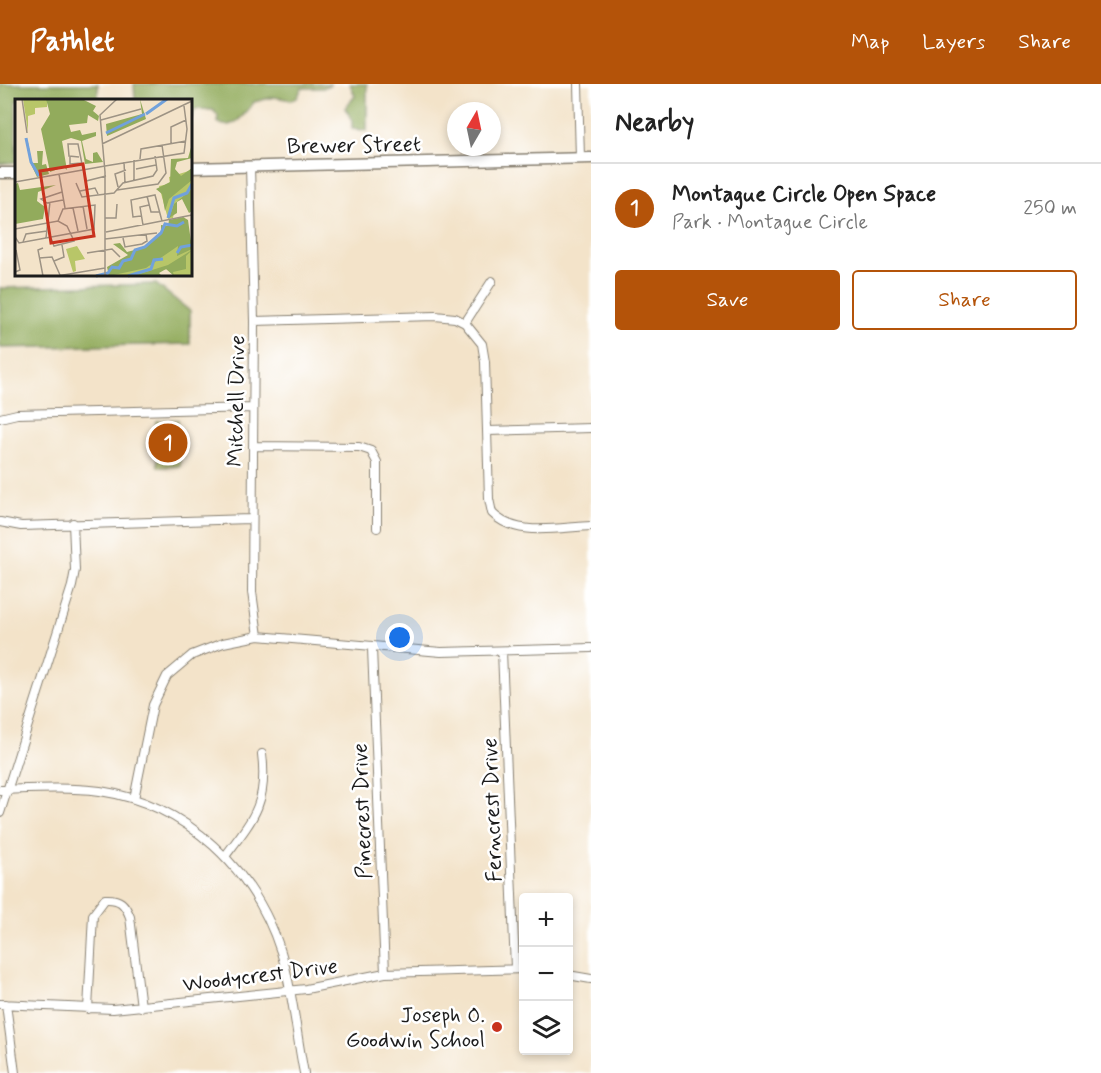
<!DOCTYPE html>
<meta charset="utf-8">
<style>
:root{--surface:#fff;--page:#f2f2f2;--text:#222;--muted:#767676;--line:#e0e0e0;--accent:#b45309}
body{margin:0;font-family:Mynerve,sans-serif;background:var(--page);color:var(--text)}
.controls{position:absolute;right:18px;bottom:18px;display:grid;overflow:hidden;border-radius:6px;box-shadow:0 3px 9px #0003}
.controls button{width:54px;height:54px;display:grid;place-items:center;padding:0;border:0;border-bottom:2px solid var(--line);background:var(--surface);color:var(--text);font:30px sans-serif}
.compass{position:absolute;left:447px;top:18px;width:54px;height:54px;border-radius:50%;background:var(--surface);box-shadow:0 3px 9px #0003;rotate:9deg}
.you{position:absolute;left:400px;top:554px;width:21px;height:21px;margin:-15px;border:4px solid #fff;border-radius:50%;background:#1a73e8;box-shadow:0 0 0 9px #1a73e833}
.badge{display:grid;place-items:center;width:39px;height:39px;border-radius:50%;background:var(--accent);color:#fff;font-size:20px;font-weight:700}
.pin{position:absolute;translate:-50% -50%;border:3px solid #fff;box-shadow:0 2px 6px #0006}
.list{margin:0;padding:0;list-style:none}
h2{display:flex;justify-content:space-between;align-items:center;height:78px;margin:0;padding:0 24px;font-size:26px}
h2 small{font-size:20px;font-weight:400;color:var(--muted)}
.list li{display:grid;grid-template-columns:39px 1fr auto;gap:18px;align-items:center;box-sizing:border-box;height:90px;padding:0 24px;border-top:2px solid var(--line)}
.list b{display:block;font-size:22px;white-space:nowrap}
.list p{margin:0;font-size:20px;white-space:nowrap;color:var(--muted)}
.list em{font-size:20px;font-style:normal;color:var(--muted)}
.actions{display:flex;gap:12px;padding:18px 24px}
.actions a{flex:1;padding:14px 0;border:2px solid var(--accent);border-radius:6px;text-align:center;font-size:21px;color:var(--accent)}
.actions .main{background:var(--accent);color:#fff}
.icon{flex:none;width:33px;height:33px;fill:none;stroke:currentColor;stroke-width:2;stroke-linecap:round;stroke-linejoin:round}
.map{position:relative;flex:none;width:591px;height:989px;overflow:hidden}
header{display:flex;align-items:center;gap:36px;box-sizing:border-box;height:84px;padding:0 30px;background:var(--accent);color:#fff}
header strong{font-size:28px}
nav{display:flex;gap:33px;margin-inline-start:auto;font-size:21px}
main{display:flex}
aside{flex:1;background:var(--surface)}
.map>svg:first-child{display:block}
.green{fill:#b8c668;stroke:#6a7142;stroke-width:1.5}
.forest{fill:#92ab5c;stroke:#57643c;stroke-width:1.5}
.lines{fill:none;stroke-linecap:round;stroke-linejoin:round}
.street-casing{stroke:#888072;stroke-width:10}
.secondary-casing{stroke:#888072;stroke-width:13}
.street{stroke:#fff;stroke-width:8}
.secondary{stroke:#fff;stroke-width:10}
.poi-dot{fill:#c8321e;stroke:#fff;stroke-width:2}
.labels{text-anchor:middle;stroke-width:5;stroke-linejoin:round;paint-order:stroke}
.street-label{font-size:22px;fill:#1c1c1c;stroke:#fff}
.poi-label{font-size:22px;fill:#1c1c1c;stroke:#fff;text-anchor:end}
.inset-river{fill:none;stroke:#71a1db;stroke-width:3}
.inset-road{fill:none;stroke:#9d9384;stroke-width:1.5}
.view{fill:#c8321e;fill-opacity:0.15;stroke:#c8321e;stroke-width:3}
.inset-edge{fill:none;stroke:#1c1c1c;stroke-width:3}
</style>
<header>
<strong>Pathlet</strong>
<nav><a>Map</a><a>Layers</a><a>Share</a></nav>
</header>
<main>
<div class="map">
<svg width="591" height="989" viewBox="0 0 591 989">
<rect width="100%" height="100%" fill="#fff"/>
<filter id="ink" filterUnits="userSpaceOnUse"><feTurbulence type="fractalNoise" baseFrequency=".0167" numOctaves="2"/><feDisplacementMap in="SourceGraphic" scale="12" xChannelSelector="R" yChannelSelector="G"/><feConvolveMatrix kernelMatrix="1 2 1 2 8 2 1 2 1" color-interpolation-filters="sRGB"/></filter>
<filter id="wash" filterUnits="userSpaceOnUse"><feTurbulence type="fractalNoise" baseFrequency=".008" numOctaves="4" result="noise"/><feDisplacementMap in="SourceGraphic" scale="24" xChannelSelector="R" yChannelSelector="G"/><feGaussianBlur stdDeviation="1.35" result="paint"/><feColorMatrix in="noise" values="0 0 0 0 0 0 0 0 0 0 0 0 0 0 0 0 0 1.4 0 .05"/><feComposite in="paint" operator="in"/></filter>
<g filter="url(#wash)">
<rect width="100%" height="100%" fill="#f3e3c9"/>
<path class="green" d="M178,336L180,382L158,383L156,337Z"/>
<path class="forest" d="M0,0H98V16H16V78L0,80Z
M134,0H331L323,4H302L297,14L292,16L274,13L254,18C247,28 232,49 217,38L218,32L213,26L195,25L191,35L190,16H135Z
M350,0H367V47L352,44V35L345,24L355,12Z
M156,200L190,227V260L0,264V204Z"/>
</g>
<g filter="url(#ink)">
<g class="lines">
<g class="street-casing">
<path id="street" d="M578,0L580,74
M250,82L254,237L252,508L258,552
M254,237L435,232L455,234L465,239L492,197
M465,239L482,260L485,278L489,415L492,429C516,454 559,443 591,442
M0,334L17,330L253,324
M487,347L591,344
M253,362L359,363L371,367L377,378V444
M0,438L21,442L250,435
M372,564L385,889
M502,567L515,884
M0,706C33,705 67,703 100,707C187,720 255,786 281,868C293,907 296,949 304,989
M134,715L153,621L167,592L192,571L223,559L258,552L441,568L591,564
M0,729L72,502L75,486L73,439
M226,771C254,734 268,718 262,670
M568,891L591,895
M0,920L113,925L306,905L385,889L524,885
M6,920L15,989
M88,925L93,831L105,815C120,814 125,820 130,833L141,923"/>
</g>
<g class="secondary-casing">
<path id="secondary" d="M190,84L591,74
M0,89H16"/>
</g>
<use href="#street" class="street"/>
<use href="#secondary" class="secondary"/>
</g>
</g>
<circle class="poi-dot" cx="497" cy="943" r="6"/>
<g class="labels">
<g class="street-label">
<text transform="translate(354 60) rotate(-1)" y="8">Brewer Street</text>
<text transform="translate(235 317) rotate(-89)" y="8">Mitchell Drive</text>
<text transform="translate(491 726) rotate(-92)" y="8">Ferncrest Drive</text>
<text transform="translate(361 727) rotate(-92)" y="8">Pinecrest Drive</text>
<text transform="translate(260 890) rotate(-7)" y="8">Woodycrest Drive</text>
</g>
<g class="poi-label">
<text x="485" y="938">Joseph O.<tspan x="485" dy="25">Goodwin School</tspan></text>
</g>
</g>
<g transform="translate(15 15)">
<rect width="177" height="177" fill="#f3e3c9"/>
<path d="M8,0L32,1V8L20,9V15L13,17V33ZM177,71V95L173,96L177,115L170,98L161,103L158,119L153,120L144,87L155,85L154,78ZM169,118L174,141H177L176,177H158L157,169L119,177H91ZM62,147L70,160L60,162L61,172L58,173L51,150Z" fill="#b8c668"/>
<path d="M31,0H67L81,7L78,12L84,17L83,22L73,16L72,24L54,26L56,33L65,31L67,36L81,33V37L67,42L71,60L78,63V54L82,53L88,63L70,65L66,42L56,39L47,42L52,71L49,68L35,73L26,30L35,15ZM125,0L131,20L92,37L91,25L127,15ZM12,38L17,64H23L22,52H28L27,66L31,65L34,75L22,78L16,65ZM177,45V59L162,63L160,70L166,77L177,69V81L154,100L150,112L147,95L141,90L155,83L156,60L173,59ZM3,84L5,91L41,86L23,93L22,102L30,108L28,120L0,125V85ZM177,90V112L174,114L167,100L162,103V114L154,119L159,105ZM168,118L173,121L177,150L162,157L163,147L131,169L94,177L92,168L113,156L98,145L105,144L112,153L127,149L146,134V126L153,127L154,121ZM177,151L171,157V170L158,173L159,177L151,170L144,174L147,177H118L153,166Z" fill="#92ab5c"/>
<path class="inset-river" d="M131,15L152,0M91,34L130,15M11,39L16,63L24,77M153,119L159,99L172,94L177,85M162,154L166,148L177,146M81,177L93,174L97,168L104,169L108,162L116,160L120,151L130,148L146,134L150,125L162,127L169,123M113,177L136,170L139,161L148,160"/>
<path class="inset-road" d="M7,0L12,34M86,21L126,10M87,45L177,2M156,45V28L171,21M55,58V65L66,64M64,58L54,57L53,45H63L68,70M125,60L126,50L171,42M119,61V82M109,63L110,84M90,67L169,54L172,30L169,7M121,70L141,66M69,71L71,82L91,77M44,75L50,109M0,83L90,67M61,84L67,98L99,94L108,84L138,77L142,71L140,57M103,88L100,75L111,71M102,91L143,85L151,74L147,46M65,92L80,89L83,95M47,93L26,100L32,104L48,101M132,97L136,113H144M68,107L72,130M58,109L63,132M126,117L118,118L116,101L140,96L147,122M90,119H101L102,105M128,126L125,108L134,106M0,130L43,122L52,127L59,142L39,147L36,139M91,133L177,116M0,138L4,144L79,130L80,106L48,110L43,122M31,139L35,103M108,139L110,148L127,145L132,142L131,135M90,140L142,134M8,143L11,135L32,132M28,149L23,151L28,177M72,154L97,150L105,158M24,159L37,158L45,176M39,162L49,158L47,146M0,173L5,171L1,151M42,177L90,169M90,177V73L85,16L102,0"/>
<path class="view" d="M68,65L79,137L36,144L25,72Z"/>
<rect width="177" height="177" class="inset-edge"/>
</g>
</svg>
<div class="controls">
<button>+</button>
<button>−</button>
<button><svg class="icon" aria-label="layers" viewBox="0 0 24 24"><path d="M12 4l9 5-9 5-9-5zM3 14l9 5 9-5"/></svg></button>
</div>
<svg class="compass" viewBox="-18 -18 36 36"><path d="M0-13l5 13h-10z" fill="#e53935"/><path d="M0 13l5-13h-10z" fill="#767676"/></svg>
<div class="you"></div>
<div class="pin badge" style="left:168px;top:359px">1</div>
</div>
<aside>
<h2>Nearby<small></small></h2>
<ul class="list">
<li><span class="badge">1</span><div><b>Montague Circle Open Space</b><p>Park · Montague Circle</p></div><em>250 m</em></li>
</ul>
<div class="actions"><a class="main">Save</a><a>Share</a></div>
</aside>
</main>
